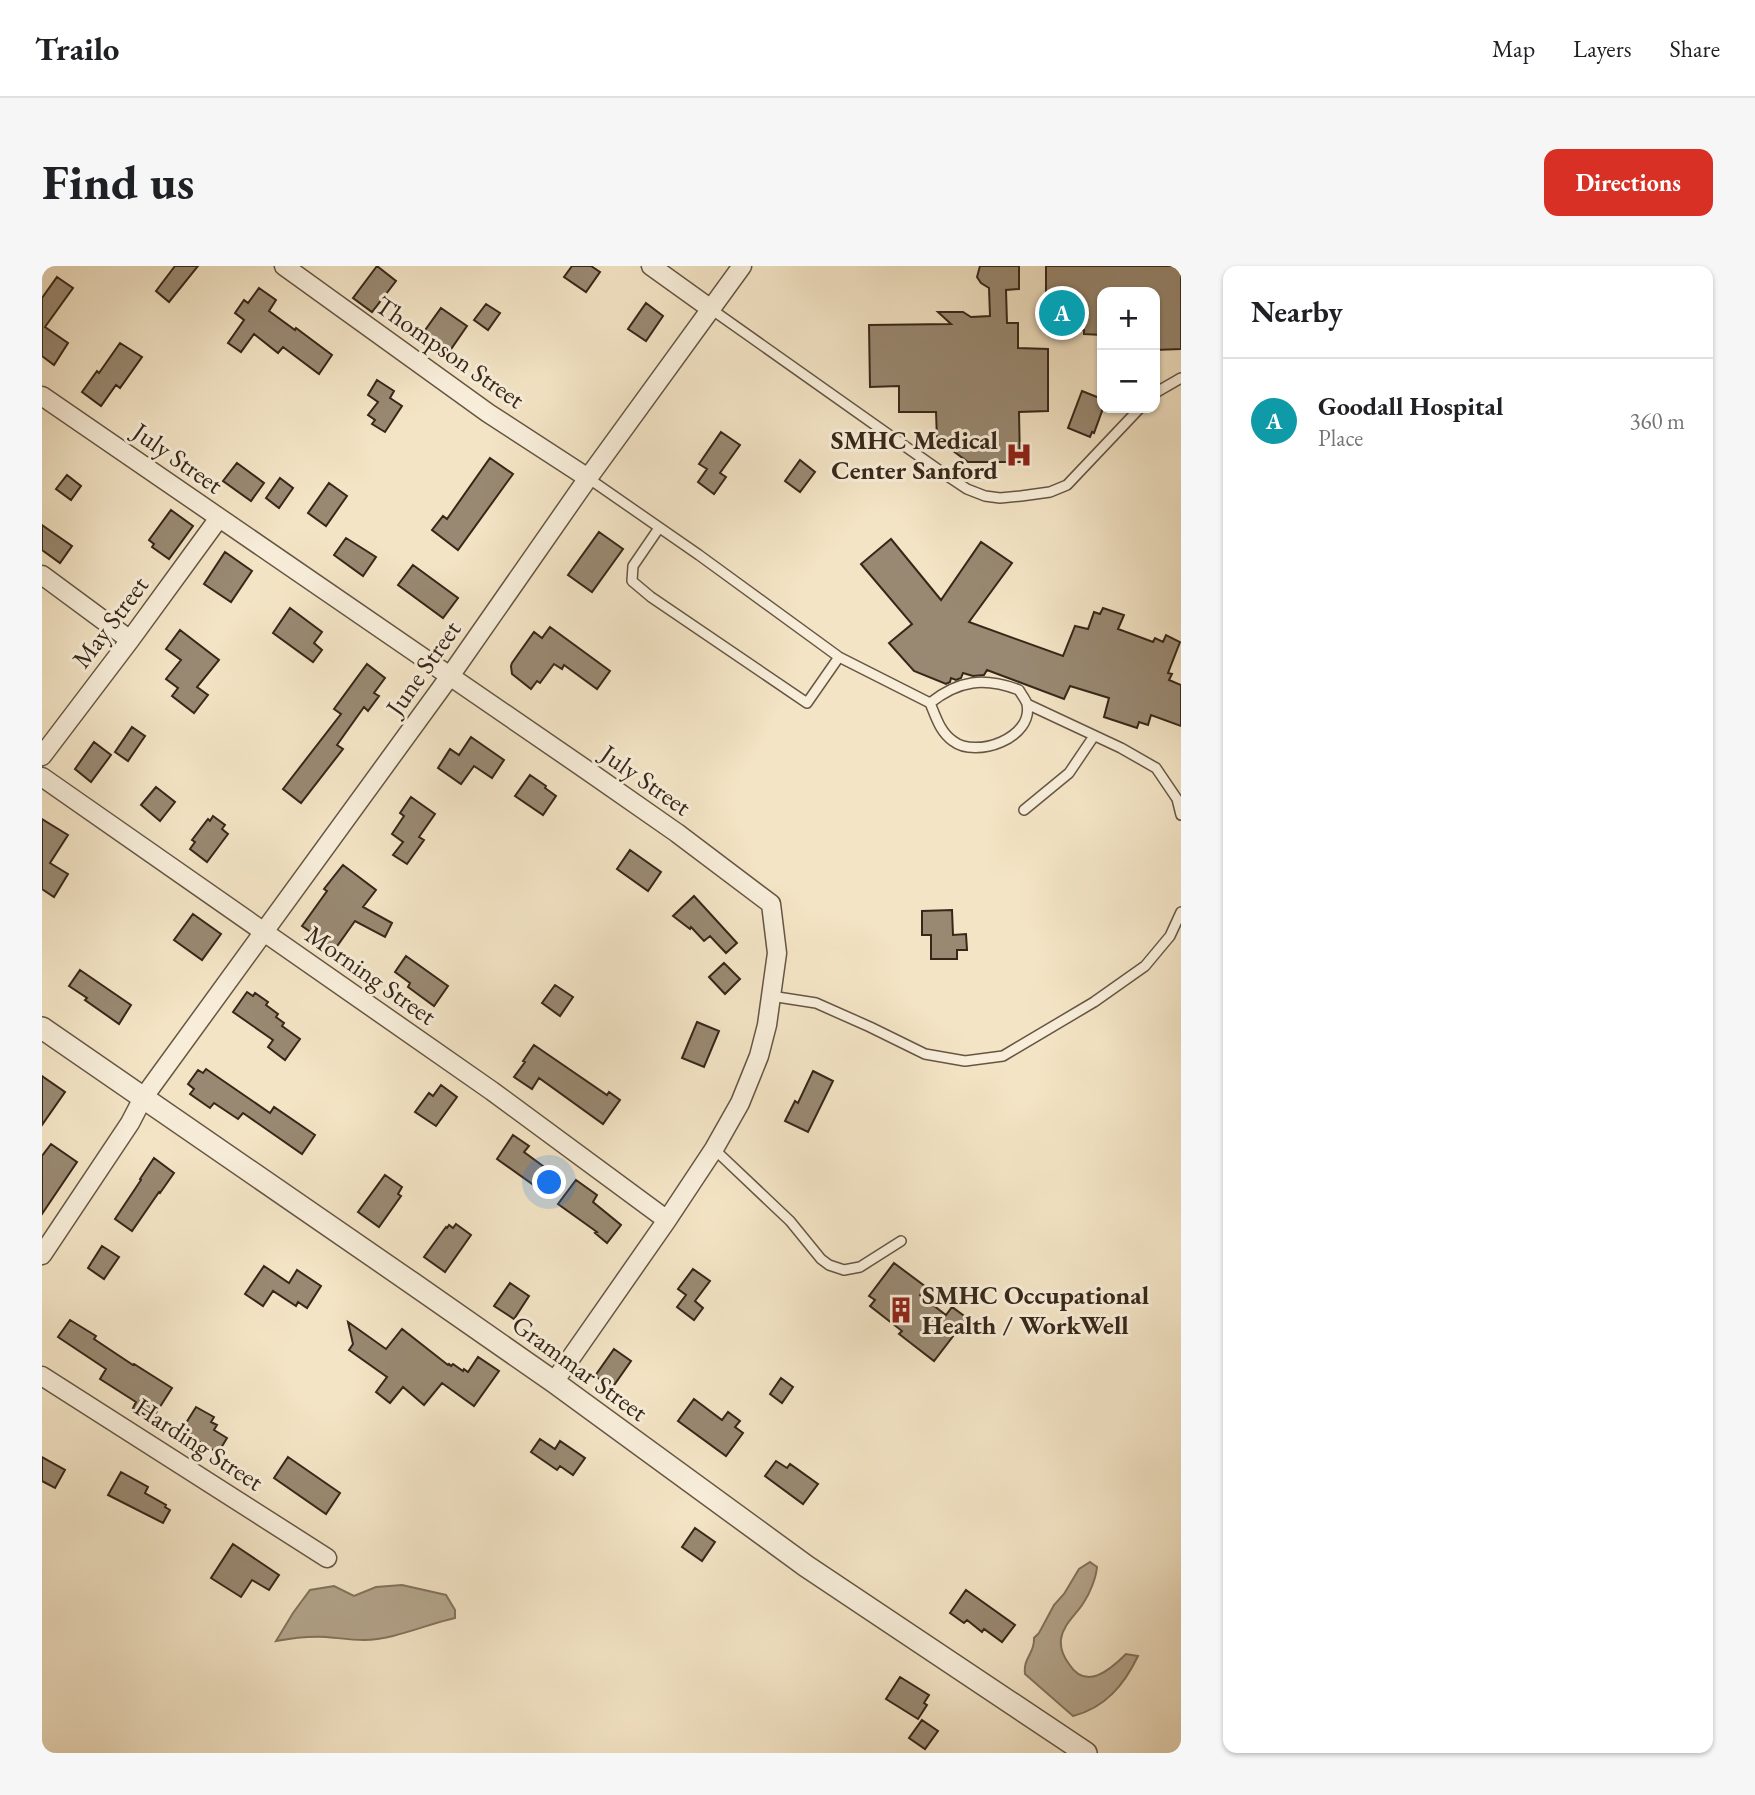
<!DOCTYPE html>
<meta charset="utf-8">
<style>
:root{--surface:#fff;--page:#f6f6f6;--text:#202124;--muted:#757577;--line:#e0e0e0;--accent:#d93025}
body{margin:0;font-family:"EB Garamond",serif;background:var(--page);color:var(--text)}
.controls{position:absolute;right:21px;top:21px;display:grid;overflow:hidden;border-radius:14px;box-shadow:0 2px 5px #0004}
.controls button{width:63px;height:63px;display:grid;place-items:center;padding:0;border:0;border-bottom:2px solid var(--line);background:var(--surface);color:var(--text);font:35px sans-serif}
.you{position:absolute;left:508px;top:917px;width:24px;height:24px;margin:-18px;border:5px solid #fff;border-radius:50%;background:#1a73e8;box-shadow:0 0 0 10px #1a73e833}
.badge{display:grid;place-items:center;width:46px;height:46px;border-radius:50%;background:var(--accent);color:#fff;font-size:23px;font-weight:700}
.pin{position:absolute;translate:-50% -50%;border:4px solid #fff;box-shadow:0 2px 7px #0006}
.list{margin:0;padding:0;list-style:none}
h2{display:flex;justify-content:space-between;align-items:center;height:91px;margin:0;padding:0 28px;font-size:30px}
h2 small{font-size:23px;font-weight:400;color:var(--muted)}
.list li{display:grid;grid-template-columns:46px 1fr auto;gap:21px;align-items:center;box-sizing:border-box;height:126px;padding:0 28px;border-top:2px solid var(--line)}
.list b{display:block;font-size:26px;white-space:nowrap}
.list p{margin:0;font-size:23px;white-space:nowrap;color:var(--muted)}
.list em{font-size:23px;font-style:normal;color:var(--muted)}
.map{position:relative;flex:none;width:1139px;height:1487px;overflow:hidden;border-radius:14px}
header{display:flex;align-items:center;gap:42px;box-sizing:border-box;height:98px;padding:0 35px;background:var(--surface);border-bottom:2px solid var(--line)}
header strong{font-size:33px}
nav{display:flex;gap:38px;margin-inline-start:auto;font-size:24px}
.intro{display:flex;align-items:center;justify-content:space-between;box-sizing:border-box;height:168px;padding:0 42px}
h1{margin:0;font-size:49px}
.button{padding:18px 32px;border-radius:14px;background:var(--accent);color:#fff;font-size:24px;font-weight:700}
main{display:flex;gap:42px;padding:0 42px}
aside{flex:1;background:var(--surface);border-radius:14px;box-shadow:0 2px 5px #0004}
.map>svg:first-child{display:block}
.water{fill:#b3a48b;stroke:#81725d;stroke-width:2}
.building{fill:#998972;stroke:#372719;stroke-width:2}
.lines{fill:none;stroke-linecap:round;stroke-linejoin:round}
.service-casing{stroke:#665644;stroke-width:12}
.minor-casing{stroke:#665644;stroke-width:21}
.tertiary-casing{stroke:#665644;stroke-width:24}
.service{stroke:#f7edd9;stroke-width:9}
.minor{stroke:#f7edd9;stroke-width:18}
.tertiary{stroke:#f7edd9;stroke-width:21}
.labels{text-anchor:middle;stroke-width:6;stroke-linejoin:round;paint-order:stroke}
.street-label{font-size:26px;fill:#372719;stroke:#f7edd9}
.poi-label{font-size:26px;font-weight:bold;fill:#372719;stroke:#f7edd9;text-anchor:end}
</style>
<header>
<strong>Trailo</strong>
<nav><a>Map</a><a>Layers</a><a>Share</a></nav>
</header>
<div class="intro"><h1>Find us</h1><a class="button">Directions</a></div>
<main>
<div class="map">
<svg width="1139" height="1487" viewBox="0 0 1139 1487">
<rect width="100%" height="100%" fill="#f3e4c5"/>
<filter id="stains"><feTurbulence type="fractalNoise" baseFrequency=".00286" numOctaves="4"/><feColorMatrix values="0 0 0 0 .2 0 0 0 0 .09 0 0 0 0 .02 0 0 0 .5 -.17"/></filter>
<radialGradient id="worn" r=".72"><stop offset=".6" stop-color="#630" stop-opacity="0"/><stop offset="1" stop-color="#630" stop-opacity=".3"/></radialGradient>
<path class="water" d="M1048,1296L1055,1301C1054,1312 1048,1327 1042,1336C1035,1348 1021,1358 1019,1373C1018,1382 1021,1390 1027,1398C1044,1425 1068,1404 1084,1388L1096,1390C1082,1419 1063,1442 1031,1450L983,1408C981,1391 993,1388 992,1372L997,1367L1012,1339L1022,1328L1037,1303Z
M360,1319L404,1329L413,1344V1352C385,1358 351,1374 322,1374C309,1374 296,1372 284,1371C267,1370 250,1372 234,1375L251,1347L268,1324L292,1320L312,1330L334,1321Z"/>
<path class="building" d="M133,0H156L127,36L114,25Z
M335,0L354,15L330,46L311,32Z
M530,0H549L558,6L544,26L522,11Z
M938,0H977V23L964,24L965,57H976V82L1006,83V145L977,146L978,196H926L895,173L894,146H857V120L828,121L827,59L909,58L896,46H921L929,51L948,50L947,22L939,17L935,11Z
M1004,0H1139V83L1113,84V26H1060V69L1042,68V64H1004Z
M15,11L31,22L3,61L26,77L12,99L0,90V32Z
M217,22L234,34L227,45L253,64L254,62L290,89L277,108L241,81L236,87L212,68L199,86L186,77L202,54L193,47L202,34L206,37Z
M604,37L621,50L604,75L586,63Z
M444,38L458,47L446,64L432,54Z
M399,42L425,60L407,86L381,67Z
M78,77L100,91L78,122L74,119L59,140L40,126L55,105L57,107Z
M335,114L352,125L348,132L360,140L343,166L330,158L333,154L326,149L336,136L326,129Z
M1040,125L1060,133V145L1052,167L1050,166L1048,171L1026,162Z
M679,166L698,179L678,207L684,211L672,228L656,216L665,203L657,198Z
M448,192L471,208L416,284L390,264L401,250L405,253Z
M758,194L773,206L758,226L743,215Z
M195,197L222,217L209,235L181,215Z
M25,209L39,220L29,234L14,223Z
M238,212L251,222L237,242L224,232Z
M287,217L305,230L284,260L266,247Z
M129,244L151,260L127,293L110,281L112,278L107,274Z
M0,259L30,280L18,297L0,284Z
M557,266L581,283L550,326L526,309Z
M304,272L334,291L321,310L292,289Z
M849,273L899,334L939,276L970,297L927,356L1021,390L1033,360L1046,363L1052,346L1058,348L1061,342L1082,349L1076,363L1111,376L1113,372L1121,376L1124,369L1138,376L1126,407L1130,408L1127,414L1139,419V460L1109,449L1106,459L1097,456L1095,462L1062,451L1067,432L1028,420L1022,433L945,404L942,409L931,410L921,407L919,412L914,414L909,412L908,416L904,418L872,405L847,377L870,358L819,298Z
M183,286L210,305L189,336L162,318Z
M371,299L416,332L401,352L356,319Z
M248,342L280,366L272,377L280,384L271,396L231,367Z
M508,361L568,405L555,423L522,399L520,403L512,398L498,417L495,415L489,423L470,408L469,400L470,397L492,366L500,372Z
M138,364L177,394L155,421L166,429L152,447L130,430L136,422L124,413L139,394L124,383Z
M325,398L343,412L332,427L337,430L326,445L322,441L295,479L301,483L259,537L241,523L299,448L292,443Z
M90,461L103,470L86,495L73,486Z
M429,471L462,494L450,512L432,500L419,518L396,502L408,483L417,489Z
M52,476L69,489L49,516L33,503Z
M488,509L504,520L503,522L514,530L501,549L473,530Z
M114,521L133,536L118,555L99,539Z
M369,531L393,548L377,571L382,574L365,598L351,589L361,576L350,568L362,550L358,547Z
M171,550L183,559L180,563L186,568L165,596L148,583L153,576L150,574L166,553L168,555Z
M0,553L26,569L8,597L26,608L12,631L0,623Z
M588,584L619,606L606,625L575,603Z
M301,599L334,624L321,641L350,657L343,671L313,655L293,683L260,660L285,625L282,623Z
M652,630L695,677L684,687L668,670L662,675L649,661L648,663L631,650Z
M910,644L911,669L924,668L925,684H915V693H889V669H880V645Z
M151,648L179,668L160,694L132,674Z
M364,690L406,720L392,740L366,721L368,717L353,706Z
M682,697L698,713L683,728L667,711Z
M38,704L89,739L77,758L43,734L45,732L27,720Z
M513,719L531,731L518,750L500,737Z
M205,726L211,730L213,727L226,736L224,739L236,748L234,751L242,757L240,760L258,773L243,794L226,781L231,774L191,746Z
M655,756L677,765L662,801L640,792Z
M492,779L565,829L567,826L578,834L561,858L497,812L490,823L472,811L483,796L481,795Z
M164,803L228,847L232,841L273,869L260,888L201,847L196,853L172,837L168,842L148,828L152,823L146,818L156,804L161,807Z
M771,805L791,815L766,866L743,855L753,835L756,837Z
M0,810L23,826L0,859Z
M399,819L415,831L394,860L373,846L387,827L391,830Z
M471,869L487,880L482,886L505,903L493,920L455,893Z
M9,878L35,896L0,948V890Z
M112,892L132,907L118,927L117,926L90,965L73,953L99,914L98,913Z
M343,909L360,921L356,928L359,930L337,961L316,946Z
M534,914L555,929L551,936L579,959L565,977L553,967L555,966L516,938Z
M414,958L429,969L403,1006L382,991L404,961L405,962L407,959L411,962Z
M60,980L77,991L62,1013L46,1002Z
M852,997L884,1021L878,1029L904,1049L910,1041L925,1052L892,1095L857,1068L860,1065L828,1040L833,1034L827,1030Z
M222,1000L247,1017L255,1004L279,1020L265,1042L256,1036L254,1040L231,1025L221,1040L203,1028Z
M651,1003L668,1015L653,1035L661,1042L652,1054L635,1041L644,1029L636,1023Z
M468,1017L487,1030L472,1053L452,1040Z
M28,1054L54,1070L52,1073L91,1099L92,1098L130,1122L114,1147L112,1145L108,1152L91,1142L94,1136L58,1113L64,1103L16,1071Z
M306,1056L344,1083L360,1063L406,1099L407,1098L409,1100L411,1098L421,1105L422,1103L426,1106L436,1091L457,1105L432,1140L400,1117L382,1139L361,1121L348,1137L334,1126L345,1111L307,1084L311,1078Z
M572,1083L589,1095L570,1122L553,1110Z
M739,1112L751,1121L740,1137L728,1128Z
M652,1133L680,1154L686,1146L698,1155L693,1161L701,1167L684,1190L636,1155Z
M154,1141L172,1151L169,1156L175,1159L172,1164L185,1172L176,1187L139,1165Z
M498,1173L513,1183L518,1175L543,1192L531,1209L518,1200L515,1204L489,1186Z
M0,1191L23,1204L13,1222L0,1215Z
M246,1191L298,1227L284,1248L232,1212Z
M734,1195L745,1202L748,1198L776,1218L761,1238L723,1210Z
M79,1206L106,1221L103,1227L124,1239L123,1241L128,1244L121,1257L66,1229Z
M653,1262L673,1276L660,1295L640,1281Z
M191,1278L237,1309L227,1324L210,1314L199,1331L169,1312Z
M924,1324L973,1359L960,1376L942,1363L940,1366L925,1354L922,1357L908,1347Z
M858,1411L887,1429L882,1437L885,1439L876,1453L844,1433Z
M880,1454L896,1465L883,1483L867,1472Z"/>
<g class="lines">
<g class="service-casing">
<path id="service" d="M669,43L901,207L925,223L943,230L958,232L979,230L1008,226L1025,219L1098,142
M1113,127L1139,112
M546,212L657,289L797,391L888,437C917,414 942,411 977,424C979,428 984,434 985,438C992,472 934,493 911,475C898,466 894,451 888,437
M617,262L591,300L590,315L609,331L765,437L797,391
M985,438L1079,482L1114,502L1135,533L1139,549
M982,544L1027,507L1052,470
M729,730L774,737L828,761L883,788L923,795L961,790L1052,736L1103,700L1128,670L1139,646
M672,883L748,955L779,993L787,999L802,1004L818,1001L859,975"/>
</g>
<g class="minor-casing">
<path id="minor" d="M242,0L446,147L546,212
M609,0L669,43
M0,130L549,507L635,567L729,638L735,687L725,759L717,790L698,837L672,883L625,954L512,1116
M0,309L88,374
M0,490L88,374L177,252
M0,511L450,825L625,954
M0,989L88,857L101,832L408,410L546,212L700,0
M0,1110L285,1292"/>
</g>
<g class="tertiary-casing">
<path id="tertiary" d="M0,762L370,1017L512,1116L764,1300L1044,1487"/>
</g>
<use href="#service" class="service"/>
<use href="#minor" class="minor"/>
<use href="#tertiary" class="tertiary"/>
</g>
<defs>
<g id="hospital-bare" transform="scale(2.1)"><path d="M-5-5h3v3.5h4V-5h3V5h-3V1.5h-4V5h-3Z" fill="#8f2418" stroke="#f7edd9" stroke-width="2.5" paint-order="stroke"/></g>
<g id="building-bare" transform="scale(2.1)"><path d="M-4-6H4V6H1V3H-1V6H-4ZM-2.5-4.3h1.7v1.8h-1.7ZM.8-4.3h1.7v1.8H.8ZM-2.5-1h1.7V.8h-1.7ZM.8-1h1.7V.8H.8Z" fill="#8f2418" stroke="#f7edd9" stroke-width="2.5" paint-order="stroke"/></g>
</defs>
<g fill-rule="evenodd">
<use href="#hospital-bare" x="977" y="189"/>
<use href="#building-bare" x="859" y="1044"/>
</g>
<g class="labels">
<g class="street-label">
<text transform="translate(408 86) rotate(35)" y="9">Thompson Street</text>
<text transform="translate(136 192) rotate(35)" y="9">July Street</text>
<text transform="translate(68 356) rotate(-53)" y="9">May Street</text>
<text transform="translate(381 402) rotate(-55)" y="9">June Street</text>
<text transform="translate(604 514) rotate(35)" y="9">July Street</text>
<text transform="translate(329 709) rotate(35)" y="9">Morning Street</text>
<text transform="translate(538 1102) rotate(36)" y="9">Grammar Street</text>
<text transform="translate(157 1178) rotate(33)" y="9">Harding Street</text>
</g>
<g class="poi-label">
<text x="956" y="183">SMHC Medical<tspan x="956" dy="30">Center Sanford</tspan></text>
<text x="880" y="1038" text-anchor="start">SMHC Occupational<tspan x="880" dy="30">Health / WorkWell</tspan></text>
</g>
</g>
<rect width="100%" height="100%" filter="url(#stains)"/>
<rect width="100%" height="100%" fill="url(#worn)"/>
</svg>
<div class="controls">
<button>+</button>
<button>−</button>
</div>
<div class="you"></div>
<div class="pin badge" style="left:1020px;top:47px;background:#0f9aa8">A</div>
</div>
<aside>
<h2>Nearby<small></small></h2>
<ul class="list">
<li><span class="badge" style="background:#0f9aa8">A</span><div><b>Goodall Hospital</b><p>Place</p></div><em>360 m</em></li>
</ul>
</aside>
</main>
